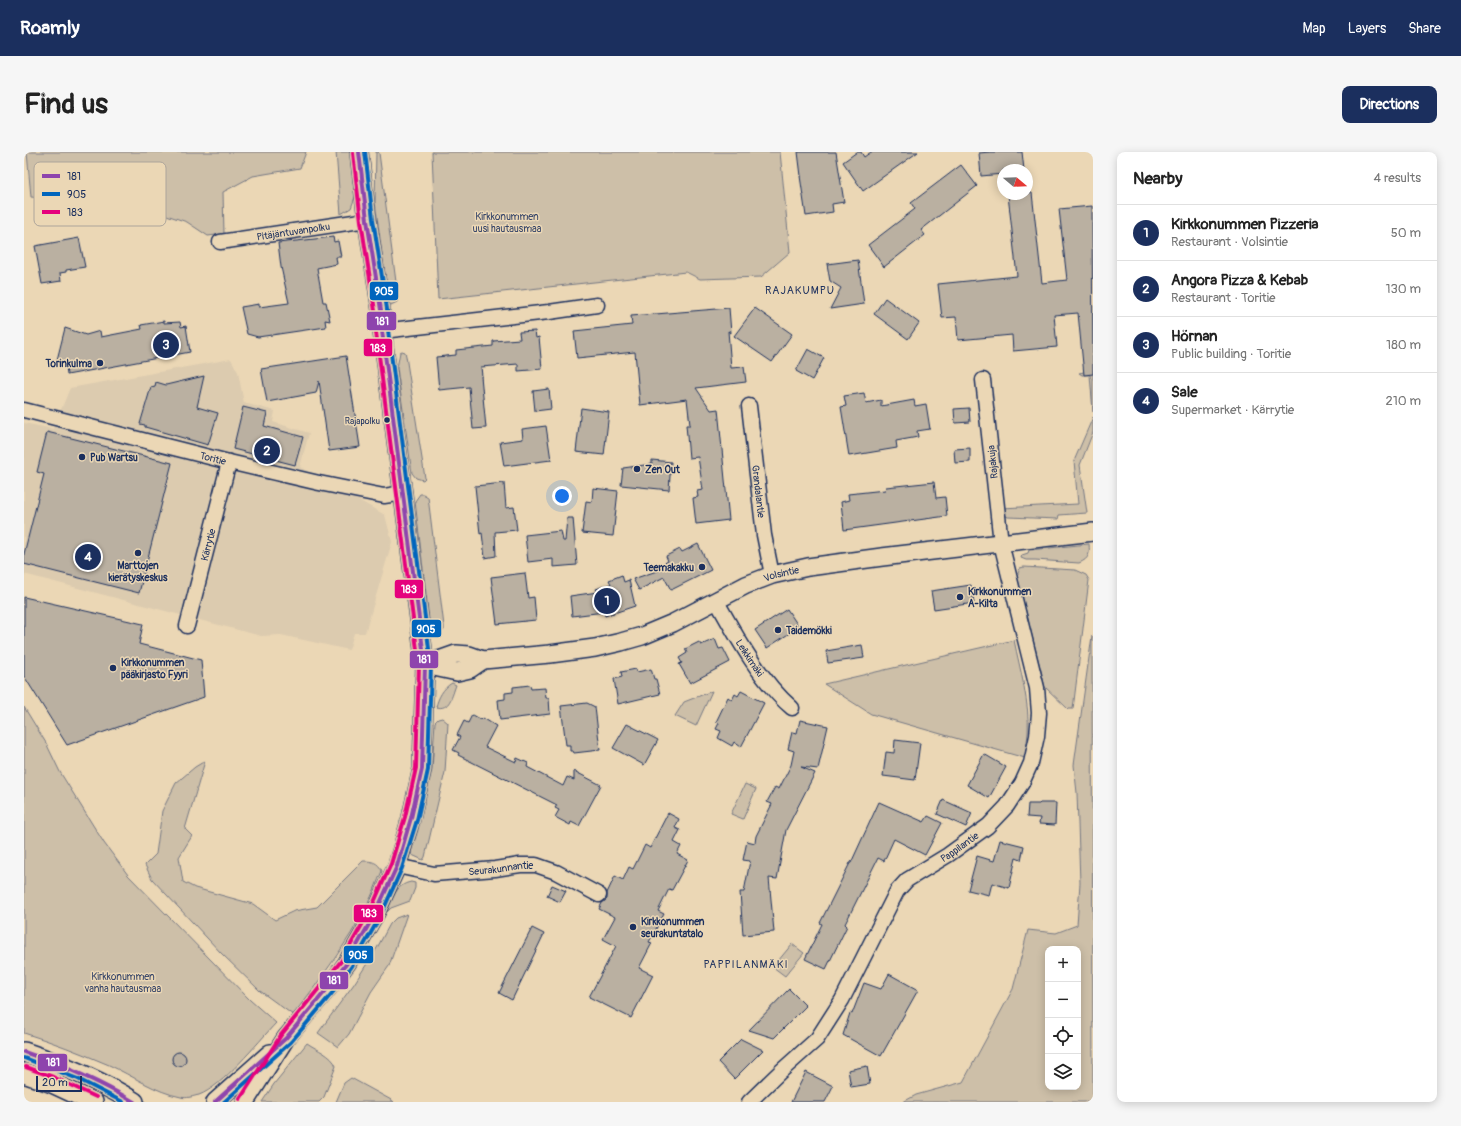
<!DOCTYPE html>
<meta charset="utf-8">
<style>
:root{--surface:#fff;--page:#f6f6f6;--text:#222;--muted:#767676;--line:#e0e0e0;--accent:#1b2f5e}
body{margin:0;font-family:Pangolin,sans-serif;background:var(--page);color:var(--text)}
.controls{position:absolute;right:12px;bottom:12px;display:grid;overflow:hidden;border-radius:8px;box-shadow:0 2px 10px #0003}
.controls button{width:36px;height:36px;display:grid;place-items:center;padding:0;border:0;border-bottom:1px solid var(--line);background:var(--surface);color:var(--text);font:20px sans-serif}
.compass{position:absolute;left:973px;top:12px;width:36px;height:36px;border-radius:50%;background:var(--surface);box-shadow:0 2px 10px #0003;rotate:109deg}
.scale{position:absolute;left:12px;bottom:10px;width:46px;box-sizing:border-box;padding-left:4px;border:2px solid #1b2f5e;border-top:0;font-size:11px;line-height:14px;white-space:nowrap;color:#1b2f5e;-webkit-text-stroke:3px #ebd7b5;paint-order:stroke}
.you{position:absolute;left:538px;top:344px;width:14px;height:14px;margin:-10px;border:3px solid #fff;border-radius:50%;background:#1a73e8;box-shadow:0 0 0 6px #1a73e833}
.badge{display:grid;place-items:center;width:26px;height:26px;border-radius:50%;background:var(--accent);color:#fff;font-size:13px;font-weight:700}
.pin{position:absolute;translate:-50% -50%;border:2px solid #fff;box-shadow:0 1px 4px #0006}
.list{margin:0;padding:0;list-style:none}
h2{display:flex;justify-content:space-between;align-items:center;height:52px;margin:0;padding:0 16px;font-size:17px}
h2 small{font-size:13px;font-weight:400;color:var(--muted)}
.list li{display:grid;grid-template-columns:26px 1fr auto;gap:12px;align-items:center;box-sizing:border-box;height:56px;padding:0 16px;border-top:1px solid var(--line)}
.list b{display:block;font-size:15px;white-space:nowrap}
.list p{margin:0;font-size:13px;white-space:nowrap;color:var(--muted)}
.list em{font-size:13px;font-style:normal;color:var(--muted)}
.icon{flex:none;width:22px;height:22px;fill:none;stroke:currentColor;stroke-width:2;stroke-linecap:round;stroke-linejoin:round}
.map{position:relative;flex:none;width:1069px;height:950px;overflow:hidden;border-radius:8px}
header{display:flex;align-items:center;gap:24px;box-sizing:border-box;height:56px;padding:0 20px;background:var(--accent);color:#fff}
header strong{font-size:19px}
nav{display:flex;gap:22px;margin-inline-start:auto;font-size:14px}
.intro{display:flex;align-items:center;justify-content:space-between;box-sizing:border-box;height:96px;padding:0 24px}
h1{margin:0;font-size:28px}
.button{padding:10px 18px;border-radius:8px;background:var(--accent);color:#fff;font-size:14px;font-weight:700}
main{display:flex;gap:24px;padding:0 24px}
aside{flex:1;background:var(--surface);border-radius:8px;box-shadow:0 2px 10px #0003}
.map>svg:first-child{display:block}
.built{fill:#dccbaf}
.green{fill:#cdbfa8;stroke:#747783;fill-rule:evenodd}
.building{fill:#bab0a1;stroke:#1b2f5e}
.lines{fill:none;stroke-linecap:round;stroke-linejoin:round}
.minor-casing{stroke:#1b2f5e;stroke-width:17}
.tertiary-casing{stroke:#1b2f5e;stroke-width:20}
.secondary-casing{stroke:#1b2f5e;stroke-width:22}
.minor{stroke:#ebd7b5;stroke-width:14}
.tertiary{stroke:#ebd7b5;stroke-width:17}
.secondary{stroke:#ebd7b5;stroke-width:19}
.bus-1-casing{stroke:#ebd7b5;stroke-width:7}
.bus-2-casing{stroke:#ebd7b5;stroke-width:7}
.bus-3-casing{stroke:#ebd7b5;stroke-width:7}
.bus-1{stroke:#8e44ad;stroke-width:4}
.bus-2{stroke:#0065bd;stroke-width:4}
.bus-3{stroke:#e5007d;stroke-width:4}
.poi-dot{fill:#1b2f5e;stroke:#ebd7b5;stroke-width:1.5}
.labels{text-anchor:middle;stroke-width:3;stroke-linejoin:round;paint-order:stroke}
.bus-label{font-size:9px;fill:#1b2f5e;stroke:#ebd7b5;text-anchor:end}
.park-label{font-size:10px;fill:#364569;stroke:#ebd7b5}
.street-label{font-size:10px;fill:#1b2f5e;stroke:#ebd7b5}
.poi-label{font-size:10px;font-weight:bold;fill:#1b2f5e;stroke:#ebd7b5;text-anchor:start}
.neighbourhood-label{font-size:11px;letter-spacing:1px;fill:#1b2f5e;stroke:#ebd7b5}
.key{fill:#ebd7b5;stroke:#ada59b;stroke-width:1}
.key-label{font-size:11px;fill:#1b2f5e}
.line-badge{stroke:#ebd7b5;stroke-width:1.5}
.badge-label{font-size:11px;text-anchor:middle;font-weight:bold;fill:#fff}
</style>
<header>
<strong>Roamly</strong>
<nav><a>Map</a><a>Layers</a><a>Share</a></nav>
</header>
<div class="intro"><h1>Find us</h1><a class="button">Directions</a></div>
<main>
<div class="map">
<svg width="1069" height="950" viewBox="0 0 1069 950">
<rect width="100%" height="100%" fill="#ebd7b5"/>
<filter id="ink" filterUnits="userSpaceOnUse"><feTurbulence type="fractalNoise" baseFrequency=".025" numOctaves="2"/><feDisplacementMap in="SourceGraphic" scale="8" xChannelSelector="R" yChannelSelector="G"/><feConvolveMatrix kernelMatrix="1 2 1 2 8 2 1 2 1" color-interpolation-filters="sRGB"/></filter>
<g filter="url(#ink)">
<path class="built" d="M207,207L214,220L220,251L251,259L249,270L285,281L276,315L361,363L368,390L341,481H330L325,498L257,483L237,484L0,422V271L29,277L46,236Z"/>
<path class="green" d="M3,0H282L276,16L229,24L199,40L200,82L184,84L163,70L125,57L7,45Z
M312,0H326L331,45L327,56L317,62Z
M352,0H354L355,1L374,145L373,150L367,153L365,152L351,50Z
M408,0H756L766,100L737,125L676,127L662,120L414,147Z
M378,199L381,200L382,204L401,326L399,328L392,326L388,321L373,216L376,200Z
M1069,218V260L1066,223H1058L1055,221Z
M1069,265V280L1056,313L1063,361L1035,363L1034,367L984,365L982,364L978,356L1054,352L1050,309Z
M396,342H399L404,345L420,474V478L417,480C410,478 408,473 405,467L391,349Z
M1065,392C1066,402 1065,407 1055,411L1011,408H1002L997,406L998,403L1004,401L1005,398Z
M1000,415L1051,418L1062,423L1065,428L1049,557H1044L1021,535L993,424L996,416Z
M1068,484L1069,950H879L892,943L939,930L989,837L1004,778L1032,781L1053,773L1056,731L1053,641L1050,613ZM1024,797H1054V935H1024Z
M990,488C996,518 1006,551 1004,581C1003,590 1002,598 1001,606L847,562L800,532Z
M428,531L432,533C428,543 426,559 412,555C414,546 419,536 428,531Z
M688,539L672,574L651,564L660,550Z
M0,555L22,591L36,620L80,691L104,723L226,848L252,871C234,890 198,935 175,943C170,944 162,947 157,945C131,940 109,924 85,913C57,901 29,890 0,881Z
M418,566L424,571L421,620L401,705L399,708L388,703L387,700L394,678L408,618L411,570L414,567Z
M181,609L161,677L168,684L155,705L159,730L171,736L229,752L251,768L270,759L293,755L339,709C348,709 354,710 358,719C353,730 349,742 343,753C323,792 296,828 269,863L236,839L197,801L128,727L121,713L132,702L138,659L152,631L171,615Z
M721,632L732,637L719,667L707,662Z
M387,730L391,731V736L386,749L367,756L363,760C368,747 371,733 387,730Z
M383,762L365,814L347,840L325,882L314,895L294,881L330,832L353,796L366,772L372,766Z
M768,792L780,801L761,824L749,815Z
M283,891C293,898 308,903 312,914L300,945L295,950H238L250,932Z
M327,926L369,949L370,950H312L320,931Z"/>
<path class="building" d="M774,0H812L820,50L808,52L809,60L782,64L776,24H777Z
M833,0H837L840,5L847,0H894L839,39L819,10Z
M966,0H998L1000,18H979V22L957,24L955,1Z
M937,13L953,34L897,78L901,83L860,115L844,93L891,57L887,51Z
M1003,41H1008L1018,131L1043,128L1035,57L1068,54L1069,222L1060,223L1054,161L1030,163L1033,195L989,199L988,183L934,188L932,165L918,166L914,132L993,124L984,43Z
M309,85L310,90L314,89L317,105H312L313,112L293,116L299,150H302L306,169L301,168L302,175L234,185L223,182L217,155L235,152V155L265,151L257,115L254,91Z
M55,86L61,115L42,118V120L36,121L37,129L18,132L11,94Z
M834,108L840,152L806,157L817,136L806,129L803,112Z
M861,146L895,171L884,187L850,162Z
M705,156L707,181L704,179L707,216L720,215L722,230L672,236L687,258L694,257L705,368L672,372L669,346L674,345L673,339L679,338L674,305L665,306L662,273H666L663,247L616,253L611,200L553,206L550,179L608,173L607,164Z
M731,156L768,182L748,210L710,184Z
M140,169V171L156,170L157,175L162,174L166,200L43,223L42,214L32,212L41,176L62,183L76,179L77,185L118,177L117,173Z
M511,179L512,186L515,185L518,217L494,219V212L457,215L458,224H457L462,276L449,277L445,235L415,238L412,205L432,203V198L469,194V189L496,187L495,180Z
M784,197L800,206L788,228L772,219Z
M322,204L336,295L305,299L295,229L292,241L243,250L237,217Z
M180,224L173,255L194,261L184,293L121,275V273L116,272L127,235L131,234L132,230L142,233Z
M525,237L527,257L511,259L509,239Z
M840,241L842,251L857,248V254L890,248L891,254L902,252L906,277L893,279L894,285L872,289L873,296L825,304L817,255L822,254L820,244Z
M219,255L243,261L240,274L279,285L271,313L209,297Z
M557,256L585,260L580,303L552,300Z
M945,256L946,270L931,271L930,257Z
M522,274L527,308L480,314L476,290L499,287L498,277Z
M23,280L148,311L115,441L0,412V402L20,322L13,320Z
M946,296V310L931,311L930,297Z
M628,308L647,310L645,338L597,333L599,316L628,312Z
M910,330L912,346L921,345L923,364L820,378L817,350L825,348L824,342L861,338L862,335Z
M480,331L482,356L490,355L493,378L471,380L472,404L461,406L458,381L456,382L451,334Z
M569,336L594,339L589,384L558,381L562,349L568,350Z
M543,366H549L553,413L529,415V407L504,410L501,383L537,379L539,389H541Z
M674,392L687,418L647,438L640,425L615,438L609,427L639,417L637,413L644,409L642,404L656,397L658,400Z
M501,421L504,446L510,445L512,468L473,472L467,425Z
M598,423L600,430L605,428L611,454L581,464L580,460L548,464L546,444L574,440L572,437L587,432L585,428Z
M947,433L950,451L910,457L907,439Z
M0,445L119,472L115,492L177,508L180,545L43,593L0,524Z
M763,457L775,475L743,496L731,478Z
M691,487L695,497L699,496L706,510L666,531L655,512L658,511L655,506L663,501L661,497L675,490L677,493Z
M838,493L840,506L804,511L802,499Z
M612,517L613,520L627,517L630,527H632L636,542L594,552L590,527L598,525L597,520Z
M506,533L507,537L521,536L522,546H525L526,562L476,568L474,548L481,547V541L489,540V535Z
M717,539L740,551L717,595L710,590L708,594L694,586L697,579L692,577L695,571L692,570L704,545L708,548L711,542L714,544Z
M563,551L571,555L576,598L550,601L549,599H546V593H542L537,554Z
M448,563L457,568L459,566L472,574L461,595L492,610L493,606L504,611L503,615L539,634L543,625L550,628V619L577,633L555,674L547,670L546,673L531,665L535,658L531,656L533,653L434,603L435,601L429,598L436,585L433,583L440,569L444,571Z
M776,568L804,574L794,617L777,615L791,621L762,678L753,727L745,726L750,780L719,783L716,740H720L726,709L719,708L723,689L731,691L732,684L748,652L743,650L751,635L755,637L767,613L770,599L764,597L768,580L773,581Z
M603,572L634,588L620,613L589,596Z
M871,588L896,591L891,628L859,624L862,600L870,601Z
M960,602L982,615L965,646L943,633Z
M919,648L948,661L942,675L913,662Z
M855,650L900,670L904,664L918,671L901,703L870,687L860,709L854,706L821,772L823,774L802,817L781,807L798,772L796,771L826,711H827Z
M1016,651H1032L1031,673L1015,672L1016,666L1003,665L1004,652H1015Z
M644,661L655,667L651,676L656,678L650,690L657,694L653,702L664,708L648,738L645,737L634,759L640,762L625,790L628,791L615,816L629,823L607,866L565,845L592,794L579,787L591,765L575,757L578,751L583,747V741L591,724L599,728L605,715L609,717L621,693L626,696Z
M976,688L1000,694L997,708L992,706L985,736L968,731L965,743L944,738L953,704L970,709Z
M528,733L542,739L536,750L523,744Z
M508,776L520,782L488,848L475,841Z
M865,822L894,838L857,904L819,883L826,861L828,862L840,831L857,837Z
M765,837L782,854L750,886L725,878Z
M717,887L739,898L710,927L694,910Z
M148 907a7 7 0 1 1 14 0a7 7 0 1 1-14 0Z
M843,914L846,932L827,935L824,918Z
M782,920L809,934L801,950H767Z"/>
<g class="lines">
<g class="minor-casing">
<g id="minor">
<path id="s1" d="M196,90L343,68"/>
<path d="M358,179L525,160L573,153"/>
<path id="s2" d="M725,254L740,383L748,423"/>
<path id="s3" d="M0,258L205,310L295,331L360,344L380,341"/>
<path id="s4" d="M692,448C712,484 737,530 768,556"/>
<path id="s5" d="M163,474L205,310"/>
<path id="s6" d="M373,714L410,722L471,717L496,713H512L532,720L575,743"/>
<path id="s7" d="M725,950L756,920L793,887L818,848L873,739L883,728L924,703L964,674L983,654L998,631L1007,611L1013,584L1015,561L1013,536L977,391L959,228"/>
</g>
</g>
<g class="tertiary-casing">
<g id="tertiary">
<path id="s8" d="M401,513L432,502L445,503L459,508L526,502L571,496L597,490L618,484L649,471L722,433L748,423L784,415L858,405L1069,380"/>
<path d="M401,513L433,520L446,517L459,508"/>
<path d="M191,950L246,901"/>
<path d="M221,950L262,886L304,836L323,811L352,760L373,714L387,666L398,617L401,513L358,179L357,158L343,68L335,0"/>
</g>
</g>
<g class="secondary-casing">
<path id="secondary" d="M0,900C38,913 76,928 110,950
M0,921L26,930L69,950"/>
</g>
<use href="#minor" class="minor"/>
<use href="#tertiary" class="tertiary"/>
<use href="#secondary" class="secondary"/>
<g class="bus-1-casing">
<path id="bus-1" d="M0,900C38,913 75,929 110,950
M191,950L262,886L304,836L323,811L352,760L373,714L387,666L398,617L401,513L358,179L357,158L343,68L335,0"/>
</g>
<g class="bus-2-casing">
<path id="bus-2" d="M0,906L54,927L99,950
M200,950L267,890L309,840L328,814L357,763L378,716L393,668L404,618L407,512L364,178L363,157L349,67L341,0"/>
</g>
<g class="bus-3-casing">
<path id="bus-3" d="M2,915L29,925L72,945
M216,947L257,883L318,808L347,757L367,712L381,665L392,616L395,513L352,180L351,159L337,69L329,1"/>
</g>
<use href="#bus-1" class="bus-1"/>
<use href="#bus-2" class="bus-2"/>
<use href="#bus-3" class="bus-3"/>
</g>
</g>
<g class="poi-dot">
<circle cx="76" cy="211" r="4"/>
<circle cx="363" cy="268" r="3.5"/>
<circle cx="58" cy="305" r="4"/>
<circle cx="613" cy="317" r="4"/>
<circle cx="114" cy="401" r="4"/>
<circle cx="678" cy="415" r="4"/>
<circle cx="936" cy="445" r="4"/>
<circle cx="754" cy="478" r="4"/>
<circle cx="89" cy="516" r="4"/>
<circle cx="609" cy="775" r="4"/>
</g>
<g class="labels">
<g class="bus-label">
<text x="356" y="272">Rajapolku</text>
</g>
<g class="park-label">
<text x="483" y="68">Kirkkonummen<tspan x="483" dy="12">uusi hautausmaa</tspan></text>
<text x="99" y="828">Kirkkonummen<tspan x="99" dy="12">vanha hautausmaa</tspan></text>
</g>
<g class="street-label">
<text dy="4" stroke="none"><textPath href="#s1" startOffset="74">Pitäjäntuvanpolku</textPath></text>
<text dy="4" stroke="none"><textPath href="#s3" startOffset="195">Toritie</textPath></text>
<text transform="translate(968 310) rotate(-96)" y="4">Rajakuja</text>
<text dy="4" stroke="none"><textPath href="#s2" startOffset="86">Grandalantie</textPath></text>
<text dy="4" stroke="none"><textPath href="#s5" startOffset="84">Kärrytie</textPath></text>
<text dy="4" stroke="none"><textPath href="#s8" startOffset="375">Volsintie</textPath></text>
<text dy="4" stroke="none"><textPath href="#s4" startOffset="67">Leikkimäki</textPath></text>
<text dy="4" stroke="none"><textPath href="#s7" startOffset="338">Pappilantie</textPath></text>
<text dy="4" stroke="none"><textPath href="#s6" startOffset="105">Seurakunnantie</textPath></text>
</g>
<g class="poi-label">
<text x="68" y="215" text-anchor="end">Torinkulma</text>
<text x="66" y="309">Pub Wartsu</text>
<text x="621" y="321">Zen Out</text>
<text x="114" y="417" text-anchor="middle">Marttojen<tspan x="114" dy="12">kierätyskeskus</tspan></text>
<text x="670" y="419" text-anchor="end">Teemakakku</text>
<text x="944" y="443">Kirkkonummen<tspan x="944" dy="12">A-Kilta</tspan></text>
<text x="762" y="482">Taidemökki</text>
<text x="97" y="514">Kirkkonummen<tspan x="97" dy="12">pääkirjasto Fyyri</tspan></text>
<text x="617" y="773">Kirkkonummen<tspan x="617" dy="12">seurakuntatalo</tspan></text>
</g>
<g class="neighbourhood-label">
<text x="776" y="142">RAJAKUMPU</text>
<text x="722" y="816">PAPPILANMÄKI</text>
</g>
</g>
<rect x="10" y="10" width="132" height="64" rx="6" class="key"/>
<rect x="18" y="22" width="18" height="4" fill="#8e44ad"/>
<rect x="18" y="40" width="18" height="4" fill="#0065bd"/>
<rect x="18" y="58" width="18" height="4" fill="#e5007d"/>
<g class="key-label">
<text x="43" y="28">181</text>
<text x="43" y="46">905</text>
<text x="43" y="64">183</text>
</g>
<g class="line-badge">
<rect x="345" y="129" width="30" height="20" rx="4" fill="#0065bd"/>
<rect x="342" y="159" width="31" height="20" rx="4" fill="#8e44ad"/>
<rect x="339" y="186" width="30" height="19" rx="4" fill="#e5007d"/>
<rect x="370" y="427" width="30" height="20" rx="4" fill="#e5007d"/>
<rect x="387" y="467" width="31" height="19" rx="4" fill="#0065bd"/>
<rect x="385" y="498" width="30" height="19" rx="4" fill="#8e44ad"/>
<rect x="329" y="752" width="31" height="19" rx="4" fill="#e5007d"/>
<rect x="319" y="793" width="31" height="19" rx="4" fill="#0065bd"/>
<rect x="295" y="819" width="30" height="19" rx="4" fill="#8e44ad"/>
<rect x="13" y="901" width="31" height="19" rx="4" fill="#8e44ad"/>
</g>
<g class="badge-label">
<text x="360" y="143">905</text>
<text x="358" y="173">181</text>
<text x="354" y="200">183</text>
<text x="385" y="441">183</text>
<text x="402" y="481">905</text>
<text x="400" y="511">181</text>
<text x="345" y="765">183</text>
<text x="334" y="807">905</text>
<text x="310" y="832">181</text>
<text x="29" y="914">181</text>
</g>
</svg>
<div class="controls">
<button>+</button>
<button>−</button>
<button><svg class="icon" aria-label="locate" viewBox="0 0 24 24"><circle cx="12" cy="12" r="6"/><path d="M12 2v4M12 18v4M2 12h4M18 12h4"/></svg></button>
<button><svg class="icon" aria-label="layers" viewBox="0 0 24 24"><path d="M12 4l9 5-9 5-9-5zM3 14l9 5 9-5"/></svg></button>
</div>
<svg class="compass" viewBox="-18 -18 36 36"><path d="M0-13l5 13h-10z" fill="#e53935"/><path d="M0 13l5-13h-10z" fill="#767676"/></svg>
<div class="scale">20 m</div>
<div class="you"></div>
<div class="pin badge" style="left:583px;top:449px">1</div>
<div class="pin badge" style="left:243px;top:299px">2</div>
<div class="pin badge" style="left:142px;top:193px">3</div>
<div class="pin badge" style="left:64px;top:405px">4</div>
</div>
<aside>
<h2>Nearby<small>4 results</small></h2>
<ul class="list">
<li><span class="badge">1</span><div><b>Kirkkonummen Pizzeria</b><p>Restaurant · Volsintie</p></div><em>50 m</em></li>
<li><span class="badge">2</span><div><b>Angora Pizza &amp; Kebab</b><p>Restaurant · Toritie</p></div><em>130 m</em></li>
<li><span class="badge">3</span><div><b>Hörnan</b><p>Public building · Toritie</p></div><em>180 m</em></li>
<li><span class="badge">4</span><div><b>Sale</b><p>Supermarket · Kärrytie</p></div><em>210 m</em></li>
</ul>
</aside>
</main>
